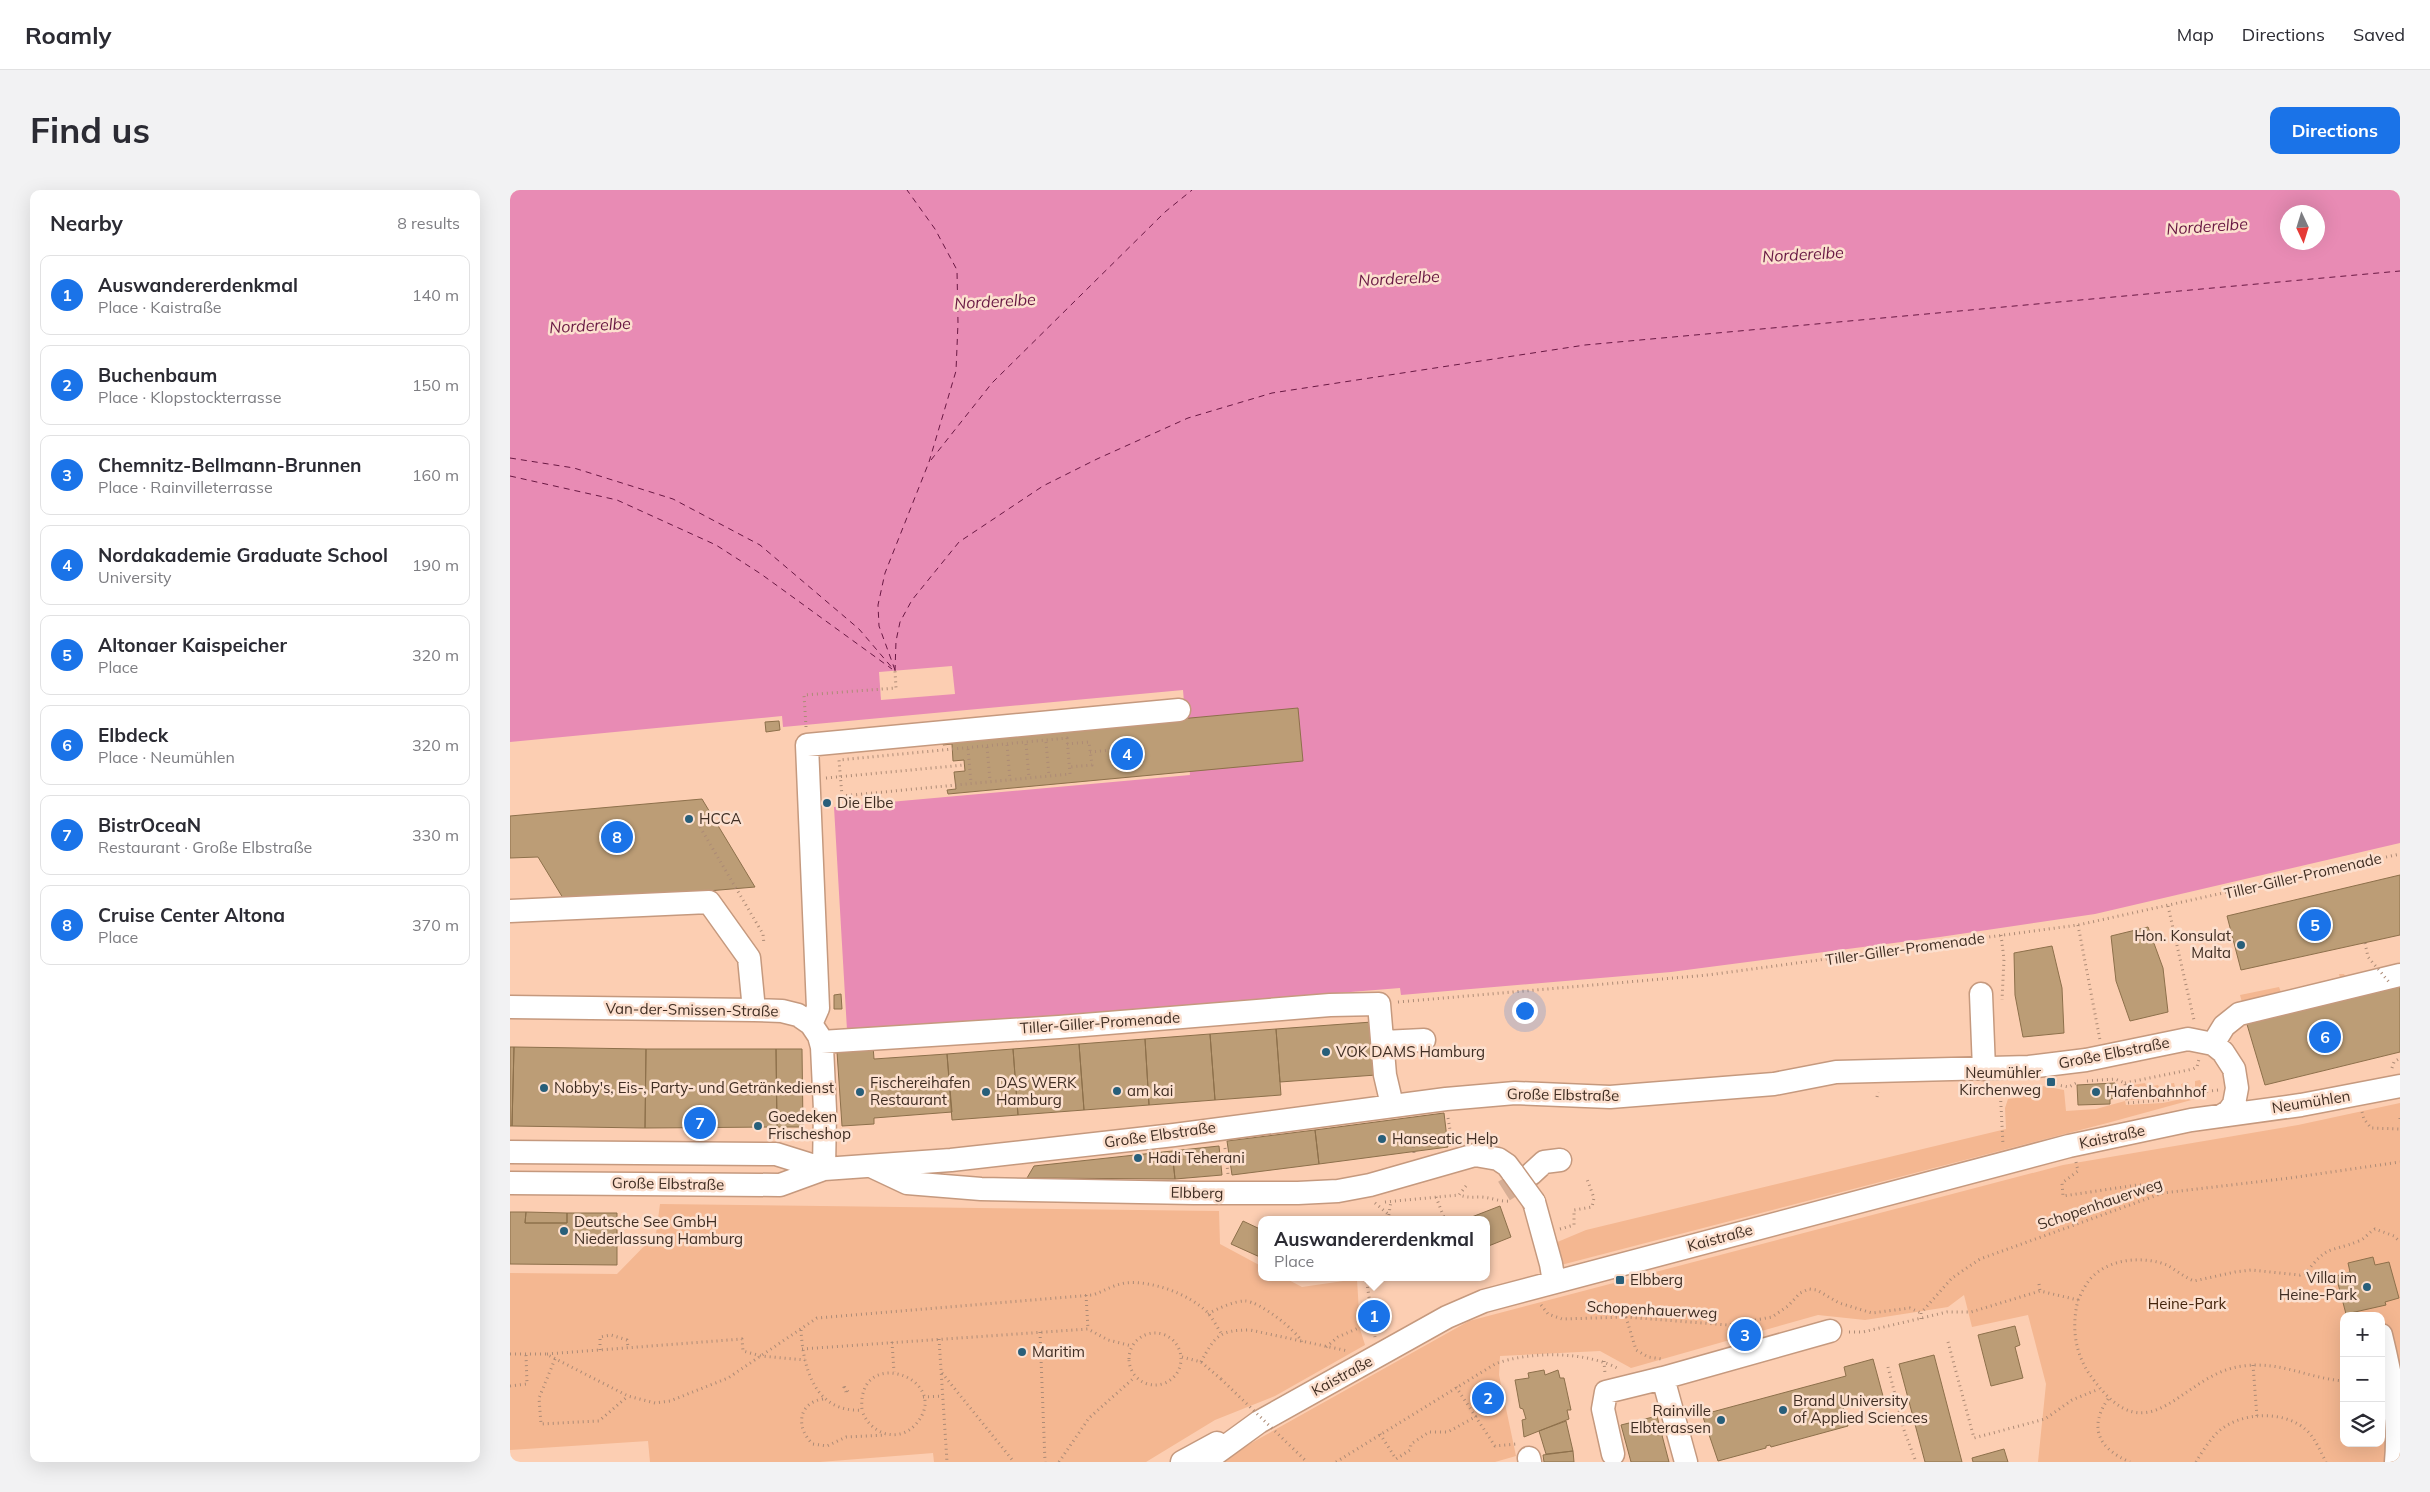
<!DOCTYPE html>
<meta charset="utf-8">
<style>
:root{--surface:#fff;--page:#f2f2f3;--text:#2b2b33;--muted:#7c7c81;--line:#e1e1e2;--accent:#1a73e8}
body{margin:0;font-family:Mulish,sans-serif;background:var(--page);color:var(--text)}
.controls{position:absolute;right:15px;bottom:15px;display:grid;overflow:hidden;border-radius:10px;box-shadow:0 5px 20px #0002}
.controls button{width:45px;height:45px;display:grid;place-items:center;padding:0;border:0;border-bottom:1px solid var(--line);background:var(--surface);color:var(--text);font:25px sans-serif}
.compass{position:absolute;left:1770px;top:15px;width:45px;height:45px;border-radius:50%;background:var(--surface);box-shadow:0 5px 20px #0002;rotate:176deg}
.you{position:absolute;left:1014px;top:820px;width:18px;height:18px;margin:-12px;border:4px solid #fff;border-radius:50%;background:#1a73e8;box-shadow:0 0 0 8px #1a73e833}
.badge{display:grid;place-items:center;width:32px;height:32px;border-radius:50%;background:var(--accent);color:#fff;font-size:16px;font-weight:700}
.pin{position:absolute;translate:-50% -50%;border:2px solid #fff;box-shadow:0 1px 5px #0006}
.popup{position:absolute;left:748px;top:1026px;width:232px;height:65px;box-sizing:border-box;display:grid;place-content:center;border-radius:10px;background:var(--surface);filter:drop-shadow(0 1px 4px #0005);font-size:16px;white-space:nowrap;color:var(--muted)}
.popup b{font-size:19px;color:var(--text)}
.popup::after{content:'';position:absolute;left:50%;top:100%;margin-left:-10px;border:10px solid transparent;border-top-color:var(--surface)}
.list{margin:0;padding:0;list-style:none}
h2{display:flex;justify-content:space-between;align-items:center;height:65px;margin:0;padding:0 20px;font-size:21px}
h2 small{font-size:16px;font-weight:400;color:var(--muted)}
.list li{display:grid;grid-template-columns:32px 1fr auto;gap:15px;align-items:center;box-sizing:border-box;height:80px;margin:0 10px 10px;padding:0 10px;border:1px solid var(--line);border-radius:10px}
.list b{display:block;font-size:19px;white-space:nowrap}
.list p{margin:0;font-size:16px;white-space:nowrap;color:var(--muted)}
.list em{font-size:16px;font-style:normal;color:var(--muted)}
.icon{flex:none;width:28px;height:28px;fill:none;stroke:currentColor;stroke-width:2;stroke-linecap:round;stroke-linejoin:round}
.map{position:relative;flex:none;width:1890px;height:1272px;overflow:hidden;border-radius:10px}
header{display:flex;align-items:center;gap:30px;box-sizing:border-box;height:70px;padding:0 25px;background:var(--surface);border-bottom:1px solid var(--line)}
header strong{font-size:24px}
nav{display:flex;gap:28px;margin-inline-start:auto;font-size:18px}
.intro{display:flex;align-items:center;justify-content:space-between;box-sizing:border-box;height:120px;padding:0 30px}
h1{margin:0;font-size:35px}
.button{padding:12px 22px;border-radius:10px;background:var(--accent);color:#fff;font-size:18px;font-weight:700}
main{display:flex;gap:30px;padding:0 30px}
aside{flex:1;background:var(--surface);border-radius:10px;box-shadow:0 5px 20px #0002}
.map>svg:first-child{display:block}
.green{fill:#f4b791;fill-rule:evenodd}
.water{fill:#e88bb4;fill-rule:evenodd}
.pier{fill:#fcceb2}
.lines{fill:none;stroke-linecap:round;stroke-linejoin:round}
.ferry{stroke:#691843;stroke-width:1;stroke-dasharray:6 5;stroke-linecap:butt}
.building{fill:#bc9d76;stroke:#8d704b}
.minor-tunnel{stroke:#d6ae95;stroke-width:22;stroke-dasharray:22 11;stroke-linecap:butt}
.minor-casing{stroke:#c5997e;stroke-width:25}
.path{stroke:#ad8b76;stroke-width:3;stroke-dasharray:1 4;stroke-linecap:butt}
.minor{stroke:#fff;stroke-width:22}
.minor-bridge-casing{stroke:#c5997e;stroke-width:25;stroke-linecap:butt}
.path-bridge{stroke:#ad8b76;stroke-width:3;stroke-dasharray:1 4;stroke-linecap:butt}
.minor-bridge{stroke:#fff;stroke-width:22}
.poi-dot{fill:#285f7a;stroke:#fce0cf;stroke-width:2}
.labels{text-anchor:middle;stroke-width:5;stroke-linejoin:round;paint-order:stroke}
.poi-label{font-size:15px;fill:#402e23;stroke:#fce0cf;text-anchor:start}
.street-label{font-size:15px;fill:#402e23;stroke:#fce0cf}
.park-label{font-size:15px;fill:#43230b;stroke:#fce0cf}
.water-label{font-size:16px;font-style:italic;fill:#691843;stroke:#fce0cf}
</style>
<header>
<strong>Roamly</strong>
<nav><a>Map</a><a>Directions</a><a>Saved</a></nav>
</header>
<div class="intro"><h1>Find us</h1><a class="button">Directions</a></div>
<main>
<aside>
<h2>Nearby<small>8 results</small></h2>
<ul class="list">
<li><span class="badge">1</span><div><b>Auswandererdenkmal</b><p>Place · Kaistraße</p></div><em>140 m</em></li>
<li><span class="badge">2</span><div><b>Buchenbaum</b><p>Place · Klopstockterrasse</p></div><em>150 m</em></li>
<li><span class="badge">3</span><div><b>Chemnitz-Bellmann-Brunnen</b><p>Place · Rainvilleterrasse</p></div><em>160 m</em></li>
<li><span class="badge">4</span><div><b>Nordakademie Graduate School</b><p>University</p></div><em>190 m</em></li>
<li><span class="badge">5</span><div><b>Altonaer Kaispeicher</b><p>Place</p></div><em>320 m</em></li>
<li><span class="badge">6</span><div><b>Elbdeck</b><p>Place · Neumühlen</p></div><em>320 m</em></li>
<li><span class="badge">7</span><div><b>BistrOceaN</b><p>Restaurant · Große Elbstraße</p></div><em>330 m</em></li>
<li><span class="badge">8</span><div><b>Cruise Center Altona</b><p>Place</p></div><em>370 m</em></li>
</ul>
</aside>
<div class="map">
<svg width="1890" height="1272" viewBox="0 0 1890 1272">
<rect width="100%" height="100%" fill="#fcceb2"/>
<path class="green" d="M1829,784H1834L1836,788L1733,816L1730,805L1769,797L1771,802L1830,788Z
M1690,890L1694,899L1653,909L1619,910L1617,896L1635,893L1637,897L1648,895L1651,901L1657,900V894L1664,893L1666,900L1672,899L1671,894L1678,892L1680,898L1685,897V891Z
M1533,896L1554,900L1556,921L1586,919L1615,911L1616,915L1653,913L1689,905L1685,909L1601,932L1051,1075L1045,1053L1076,1040L1496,939L1495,918L1498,909L1513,907L1517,898Z
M1890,913V1272H1528L1536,1194L1518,1125L1462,1137L1454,1105L1438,1117L1355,1130L1308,1125L1121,1178L1090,1161L990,1166L989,1185L1006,1266L985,1272H712L736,1256L959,1131L1553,975L1788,935ZM1834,1126H1871V1253H1834Z
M150,1014L709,1021L710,1054L751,1076L752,1087H773L792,1097L847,1089L850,1139L855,1155L765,1206L705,1230L636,1272H424L423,1263L310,1272H140L138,1251L0,1260V1083L107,1084L146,1044Z"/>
<path class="water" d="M0,0H1890V653L1585,724L1430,747L1161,782L891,805L890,798L461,833L337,840L324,617L680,585L673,500L273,537L272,526L0,552ZM1778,22H1808V52H1778Z"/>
<path class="pier" d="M442,476L445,504L371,510L369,482Z"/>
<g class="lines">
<path class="ferry" d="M0,268L64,278L163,309L250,355L349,439L384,480
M421,270L482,193L655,22L682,0
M0,286L107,310L206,355L251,384L382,479
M385,480L369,436L368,415L375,383L419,272L446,181L448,133L447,80L425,39L397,0
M385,481L386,451L390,432L402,410L449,352L533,296L587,269L678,228L762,203L1075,155L1890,81"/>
</g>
<path class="building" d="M788,518L793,571L438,604L437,600L446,599L444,582L455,581L454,570L443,571L442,554L433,555V551Z
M269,531L270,540L256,542L255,532Z
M192,609L245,697L56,713L28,667L0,668V626Z
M1890,685V745L1731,780L1717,726Z
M1638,737L1653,778L1658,822L1620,831L1606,791L1601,746Z
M1542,756L1552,798L1554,843L1513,847L1505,805L1504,763Z
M1890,795V862L1755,895L1736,831Z
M331,804L332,819H324V805Z
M862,832L866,885L770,892L766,839Z
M766,839L771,905L705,910L700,844Z
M700,844L705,910L639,915L635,849Z
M635,849L639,915L574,920L569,854Z
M569,854L574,920L508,925L503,859Z
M363,856L364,869L437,864L442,922L364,928V934L332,936L327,862Z
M0,857H4L2,936H0Z
M4,857L136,859L135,938L2,936Z
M136,859H266L267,937L135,938Z
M266,859H292L293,937H267Z
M503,859L508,925L442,930L437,864Z
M1605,893L1606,908L1600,909V914L1568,915L1567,895Z
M934,923L938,957L809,974L805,940Z
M805,940L809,974L722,985L717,951Z
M709,956L712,985L665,989L662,961Z
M662,961L665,989L517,988L524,976Z
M990,1016L1001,1047L976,1057V1030H954Z
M0,1022H16L15,1033H57V1023H107V1075L0,1074Z
M16,1022L57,1023V1033H15Z
M733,1031L752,1040V1068L721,1054Z
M1863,1067L1865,1075L1879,1072L1889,1108L1875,1112L1876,1115L1836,1124L1826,1086L1840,1082L1838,1073Z
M1505,1136L1510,1155L1505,1157L1513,1188L1481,1196L1468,1145Z
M1424,1165L1452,1272H1415L1389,1174Z
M1363,1169L1373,1206L1333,1217L1338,1236L1261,1257L1260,1255L1256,1256V1258L1208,1271L1193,1227L1202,1224V1222L1336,1186L1334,1177Z
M1034,1180L1035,1185L1048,1180L1050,1188H1054L1061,1220H1057L1059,1229L1014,1247L1012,1230L1016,1229L1013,1219L1010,1218L1005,1190L1019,1188L1018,1183Z
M1147,1226L1159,1272H1121L1111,1235Z
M1056,1231L1063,1261L1036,1264L1029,1241Z
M1494,1259L1498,1272H1463L1462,1268Z
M1063,1261L1064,1272H1034L1033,1265Z"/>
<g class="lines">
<path class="minor-tunnel" d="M994,1001L1021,984"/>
<g class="minor-casing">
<path id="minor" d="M0,721L199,712L239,768L244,820
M1471,804L1474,879
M0,817L244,820L272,821L288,825L301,834L309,846L312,857L315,920L314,979
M301,834L308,818L297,555L669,520
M311,852L549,837L820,815L869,814L875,885L882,915
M873,852L914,850
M1703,854L1714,836L1729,824L1890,785
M0,962L266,964L314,979
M363,977L397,993L471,999L684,1003H788L828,1001L860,995L965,965L988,969L997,975L1003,983
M1021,984L1034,972L1050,970
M0,993L270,995L314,979L441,970L664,945L936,909L1005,903L1100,907L1264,894L1326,882L1519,877L1576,870L1678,849L1703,854L1713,862L1724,879L1727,898L1724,914L1719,921L1711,926
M1024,1012L1041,1074L1044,1092
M1871,1145C1881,1186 1890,1229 1886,1272
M1103,1264L1093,1219L1096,1202L1153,1188
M1019,1268L1020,1272
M672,1272L707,1253
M694,1272L749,1232L937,1127L974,1111L1559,956L1681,930L1791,915L1890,896
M1176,1272L1153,1188L1320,1141"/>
</g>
<path class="path" d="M296,537L294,505L386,498L385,481
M557,548L560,584L332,606L329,570Z
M536,552L539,586
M516,554L519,588
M557,554L579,552L582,575L559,577
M497,555L500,590
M477,557L480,591
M458,559L461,593
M580,562L614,559
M316,588L454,575
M190,637L253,744L254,754
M1658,716L1684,830
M1568,735L1590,850
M1491,745L1494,769L1492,810
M888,812L1198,785L1568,735L1890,664
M1882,878L1884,872L1890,868
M1577,891L1605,889L1615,893L1617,913L1653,910L1690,902L1709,900
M1615,893L1683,879L1687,877L1689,869
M1541,894L1559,897L1568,892
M1490,896L1493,955
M1367,907L1368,902
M1852,922L1854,929L1861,938L1890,939
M938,928L942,952
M1890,928V933
M902,947L904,963
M715,958L718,984
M1566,972L1568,981L1552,993L1553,1006L1627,995H1637L1653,1003
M956,996L949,1005C958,1008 962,1007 970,1007C980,1007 989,1012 1000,1011
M926,1007L935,1030
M875,1012L949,1005
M865,1013L879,1025
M878,1030L881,1011
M1050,1039L1064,1035V1020L1082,1017L1084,1008L1077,989
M856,1087L865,1147
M1529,1094L1530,1101
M576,1105L578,1139
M1568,1110C1572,1102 1576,1093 1582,1087C1601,1068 1634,1066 1657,1075C1666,1080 1674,1087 1684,1091L1725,1082L1741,1080L1790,1085L1796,1083C1818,1054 1819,1063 1849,1051C1855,1049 1859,1042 1865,1039L1884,1046L1890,1052
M1031,1115L1038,1124L1052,1129L1116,1127L1218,1135L1262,1127L1278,1116L1290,1103L1299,1099L1307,1100L1329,1113L1362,1123L1400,1118L1411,1123
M698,1124C708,1118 725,1111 735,1111C749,1111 786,1140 792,1152
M1116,1127L1126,1160L1138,1167L1152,1169
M1411,1129V1123L1442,1088L1470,1069L1653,1003L1780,988L1890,972
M291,1140C293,1178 305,1223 352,1220C346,1153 445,1189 406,1234C389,1254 359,1244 352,1220
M530,1142L535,1272
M1339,1142H1353L1437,1122H1461L1530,1101L1568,1110C1561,1138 1565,1166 1583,1189C1641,1269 1671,1183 1733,1176C1772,1171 1796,1188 1834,1191
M619 1169a26 26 0 1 1 52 0a26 26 0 1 1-52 0Z
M429,1149L437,1272
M382,1152L384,1182
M1438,1152L1464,1248L1535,1229L1562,1210L1589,1199
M816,1157L828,1147L862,1132
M292,1159L578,1139L598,1150L622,1156
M90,1160V1147L101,1145L117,1150L118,1157
M0,1164H36L118,1206L145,1213L160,1211L218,1188L307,1128L582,1105C593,1102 602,1095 615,1093C641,1090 680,1104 698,1123C703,1129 707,1137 711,1143
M37,1164L232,1149L233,1161L251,1166L295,1170
M672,1167L691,1172L711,1189
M45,1169L29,1208L31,1234L89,1231L118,1206
M1094,1171L1095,1184
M691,1172C705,1146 709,1140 740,1140L838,1161
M1743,1175L1747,1227
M1378,1177L1394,1240L1406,1272
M432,1183L504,1272
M0,1196L17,1194L16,1165
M946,1197L985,1256L1006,1254
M336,1202L333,1195L339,1203
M413,1207L433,1206
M313,1209C287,1213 286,1239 303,1254L317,1256L336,1247L376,1245
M1598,1209C1578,1238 1589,1259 1620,1272
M870,1244L886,1269L900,1260L901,1254L919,1242H938L983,1217L978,1208
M549,1272L579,1228L625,1187
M826,1272L985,1174C1019,1161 1076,1161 1109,1179
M1686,1272C1692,1262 1700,1249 1709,1241C1731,1222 1773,1220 1795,1239C1805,1247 1810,1261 1816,1272"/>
<use href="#minor" class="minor"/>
<g class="minor-bridge-casing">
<path id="minor-bridge" d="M1003,983L1024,1012"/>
</g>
<path class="path-bridge" d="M1855,753L1858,767L1879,792
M711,1189L797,1272"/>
<use href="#minor-bridge" class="minor-bridge"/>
</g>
<g class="poi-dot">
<circle cx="317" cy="613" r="5"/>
<circle cx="179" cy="629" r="5"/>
<circle cx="1731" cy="755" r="5"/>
<circle cx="816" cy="862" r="5"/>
<rect x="1536" y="887" width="10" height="10" rx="2.5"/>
<circle cx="34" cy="898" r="5"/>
<circle cx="607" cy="901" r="5"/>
<circle cx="350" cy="902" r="5"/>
<circle cx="476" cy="902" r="5"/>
<circle cx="1586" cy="902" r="5"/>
<circle cx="248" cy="936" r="5"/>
<circle cx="872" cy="949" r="5"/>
<circle cx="628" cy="968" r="5"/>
<circle cx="54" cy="1041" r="5"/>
<rect x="1105" y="1085" width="10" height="10" rx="2.5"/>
<circle cx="1857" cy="1097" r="5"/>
<circle cx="512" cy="1162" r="5"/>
<circle cx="1273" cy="1220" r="5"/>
<circle cx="1211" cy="1230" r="5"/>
</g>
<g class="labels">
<g class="poi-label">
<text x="327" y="618">Die Elbe</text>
<text x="189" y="634">HCCA</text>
<text x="1721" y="751" text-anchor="end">Hon. Konsulat<tspan x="1721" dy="17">Malta</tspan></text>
<text x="826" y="867">VOK DAMS Hamburg</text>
<text x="1531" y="888" text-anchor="end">Neumühler<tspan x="1531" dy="17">Kirchenweg</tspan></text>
<text x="360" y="898">Fischereihafen<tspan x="360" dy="17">Restaurant</tspan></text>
<text x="486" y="898">DAS WERK<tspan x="486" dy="17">Hamburg</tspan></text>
<text x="44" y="903">Nobby's, Eis-, Party- und Getränkedienst</text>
<text x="617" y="906">am kai</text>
<text x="1596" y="907">Hafenbahnhof</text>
<text x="258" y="932">Goedeken<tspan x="258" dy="17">Frischeshop</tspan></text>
<text x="882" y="954">Hanseatic Help</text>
<text x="638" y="973">Hadi Teherani</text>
<text x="64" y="1037">Deutsche See GmbH<tspan x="64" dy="17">Niederlassung Hamburg</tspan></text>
<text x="1847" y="1093" text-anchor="end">Villa im<tspan x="1847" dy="17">Heine-Park</tspan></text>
<text x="1120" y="1095">Elbberg</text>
<text x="522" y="1167">Maritim</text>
<text x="1283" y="1216">Brand University<tspan x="1283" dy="17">of Applied Sciences</tspan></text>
<text x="1201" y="1226" text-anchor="end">Rainville<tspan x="1201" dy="17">Elbterassen</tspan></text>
</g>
<g class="street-label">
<text transform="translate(1793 686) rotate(-13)" y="5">Tiller-Giller-Promenade</text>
<text transform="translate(1395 759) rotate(-8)" y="5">Tiller-Giller-Promenade</text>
<text transform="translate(182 820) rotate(1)" y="5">Van-der-Smissen-Straße</text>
<text transform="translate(590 833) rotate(-4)" y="5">Tiller-Giller-Promenade</text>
<text transform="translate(1604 863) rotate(-11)" y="5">Große Elbstraße</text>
<text transform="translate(1053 905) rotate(1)" y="5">Große Elbstraße</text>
<text transform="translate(1801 912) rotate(-9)" y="5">Neumühlen</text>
<text transform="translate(650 945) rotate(-8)" y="5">Große Elbstraße</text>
<text transform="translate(1602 947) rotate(-12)" y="5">Kaistraße</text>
<text transform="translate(158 994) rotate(1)" y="5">Große Elbstraße</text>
<text transform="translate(687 1003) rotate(1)" y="5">Elbberg</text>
<text transform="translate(1590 1014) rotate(-19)" y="5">Schopenhauerweg</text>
<text transform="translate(1210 1048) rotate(-15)" y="5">Kaistraße</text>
<text transform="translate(1142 1120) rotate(3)" y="5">Schopenhauerweg</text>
<text transform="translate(832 1186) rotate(-29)" y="5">Kaistraße</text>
</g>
<g class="park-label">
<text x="1677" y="1119">Heine-Park</text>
</g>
<g class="water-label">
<text transform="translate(1697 36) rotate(-4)" y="6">Norderelbe</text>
<text transform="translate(1293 64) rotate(-3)" y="6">Norderelbe</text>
<text transform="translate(889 88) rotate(-3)" y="6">Norderelbe</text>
<text transform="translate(485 111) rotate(-3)" y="6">Norderelbe</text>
<text transform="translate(80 135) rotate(-3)" y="6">Norderelbe</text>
</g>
</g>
</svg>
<div class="controls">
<button>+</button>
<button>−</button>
<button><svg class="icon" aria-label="layers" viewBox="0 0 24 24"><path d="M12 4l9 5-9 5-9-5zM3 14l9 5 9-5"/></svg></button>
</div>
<svg class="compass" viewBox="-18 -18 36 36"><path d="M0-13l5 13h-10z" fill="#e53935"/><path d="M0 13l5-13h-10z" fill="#7c7c81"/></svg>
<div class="you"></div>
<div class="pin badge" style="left:864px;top:1126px">1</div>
<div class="popup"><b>Auswandererdenkmal</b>Place</div>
<div class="pin badge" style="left:978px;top:1208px">2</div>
<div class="pin badge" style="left:1235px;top:1145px">3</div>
<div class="pin badge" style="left:617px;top:564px">4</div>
<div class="pin badge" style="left:1805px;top:735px">5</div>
<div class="pin badge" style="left:1815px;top:847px">6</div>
<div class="pin badge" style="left:190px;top:933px">7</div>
<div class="pin badge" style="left:107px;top:647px">8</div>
</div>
</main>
